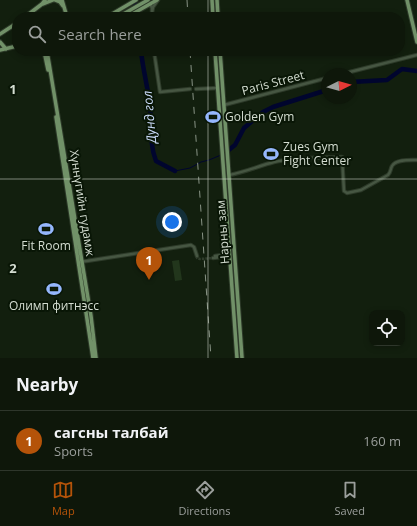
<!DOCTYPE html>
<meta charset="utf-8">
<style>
:root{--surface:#0e170a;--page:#1c2418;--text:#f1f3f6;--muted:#9b9f9c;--line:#2e362b;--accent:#b45309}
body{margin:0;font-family:"Open Sans",sans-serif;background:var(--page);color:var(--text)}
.controls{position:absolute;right:12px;bottom:12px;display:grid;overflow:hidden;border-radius:8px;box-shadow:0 2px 6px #0003}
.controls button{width:36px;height:36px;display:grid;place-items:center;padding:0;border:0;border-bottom:1px solid var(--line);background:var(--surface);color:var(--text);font:20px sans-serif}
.compass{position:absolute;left:321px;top:68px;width:36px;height:36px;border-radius:50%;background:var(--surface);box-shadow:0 2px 6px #0003;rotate:85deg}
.you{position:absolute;left:172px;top:222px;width:14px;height:14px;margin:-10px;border:3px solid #fff;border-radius:50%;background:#1a73e8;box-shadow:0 0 0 6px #1a73e833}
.badge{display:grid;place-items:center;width:26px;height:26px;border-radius:50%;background:var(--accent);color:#fff;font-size:13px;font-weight:700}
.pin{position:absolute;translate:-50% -33px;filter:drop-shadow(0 1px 2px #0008)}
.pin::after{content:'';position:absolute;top:21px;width:14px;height:12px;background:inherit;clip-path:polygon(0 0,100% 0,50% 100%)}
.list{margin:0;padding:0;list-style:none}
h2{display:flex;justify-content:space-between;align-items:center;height:52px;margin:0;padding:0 16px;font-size:17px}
h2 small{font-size:13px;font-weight:400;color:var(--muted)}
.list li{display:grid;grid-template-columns:26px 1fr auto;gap:12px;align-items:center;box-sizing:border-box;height:60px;padding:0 16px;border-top:1px solid var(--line)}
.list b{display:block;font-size:15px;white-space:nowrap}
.list p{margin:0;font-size:13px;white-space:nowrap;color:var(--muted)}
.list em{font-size:13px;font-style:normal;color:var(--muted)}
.icon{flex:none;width:22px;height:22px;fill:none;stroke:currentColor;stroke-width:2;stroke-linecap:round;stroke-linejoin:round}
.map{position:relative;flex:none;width:417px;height:358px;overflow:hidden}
.search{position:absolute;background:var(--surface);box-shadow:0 2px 6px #0003;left:12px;right:12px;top:12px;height:44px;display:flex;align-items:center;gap:10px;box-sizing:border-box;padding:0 14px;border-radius:16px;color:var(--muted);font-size:15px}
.sheet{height:112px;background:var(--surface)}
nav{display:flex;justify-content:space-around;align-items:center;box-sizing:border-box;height:56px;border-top:1px solid var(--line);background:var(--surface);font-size:11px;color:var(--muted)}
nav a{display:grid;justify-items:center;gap:2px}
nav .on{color:var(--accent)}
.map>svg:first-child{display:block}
.green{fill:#22361c}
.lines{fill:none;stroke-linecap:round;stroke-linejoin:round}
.stream{stroke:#00052e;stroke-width:1}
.river{stroke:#00052e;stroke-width:4.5}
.minor-tunnel{stroke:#2f3c2b;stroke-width:2.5;stroke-dasharray:2.5 1;stroke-linecap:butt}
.minor-casing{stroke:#2d3a29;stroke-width:4.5}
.major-casing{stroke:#2d3a29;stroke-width:5.5}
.minor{stroke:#465642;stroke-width:2.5}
.major{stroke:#719168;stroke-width:3.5}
.rail{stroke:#889385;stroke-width:1;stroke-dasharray:7 7;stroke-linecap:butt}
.grid{fill:none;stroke:#d4ddd1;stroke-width:1;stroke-opacity:0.55}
.labels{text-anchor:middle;stroke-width:4;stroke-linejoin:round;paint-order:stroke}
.street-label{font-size:12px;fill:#d4ddd1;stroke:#091606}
.poi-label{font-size:12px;fill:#d4ddd1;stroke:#091606;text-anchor:start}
.water-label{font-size:13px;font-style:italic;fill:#cbdbf9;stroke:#091606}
.grid-label{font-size:13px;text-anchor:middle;font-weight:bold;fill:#d4ddd1;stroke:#091606;stroke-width:4;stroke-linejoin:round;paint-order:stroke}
</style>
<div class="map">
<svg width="417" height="358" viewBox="0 0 417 358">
<rect width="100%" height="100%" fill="#121f0e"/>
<path class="green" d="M179,260L182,280L175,281L172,261Z"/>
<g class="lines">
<path class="stream" d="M175,171L190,168L201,162L209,160L221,155"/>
<path class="river" d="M135,0V11L138,17
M141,51C143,70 148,88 150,106C152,125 149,143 156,161L175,171
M351,82L387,80L402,69L417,71
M225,153L235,145L244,128L263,112L273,107L327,90"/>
<path class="minor-tunnel" d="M197,256V258L200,259L213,258"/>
<g class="minor-casing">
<path id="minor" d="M150,4L152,8V17
M152,13L153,7L158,0
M154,51L160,92L190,89
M342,74L417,55
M196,89L218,88
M224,105L327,78
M229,175C245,172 259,166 274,162C297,157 319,158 342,157L344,191L347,193L361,190L388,175C391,172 390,170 392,166C396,159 410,160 417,160
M215,256L229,254
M213,258L229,256
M80,262L191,245L194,247L197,256"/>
</g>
<g class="major-casing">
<path id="major" d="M55,0L60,2L63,6
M62,0L67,17
M212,0L213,17
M217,0L218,17
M407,0L417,42
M43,4L53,0
M25,17L42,4L45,0
M107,17L136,0
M118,17L148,0
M127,17L157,0
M0,34L17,23
M0,42L6,49
M0,50L17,46
M44,51L48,70
M47,51L91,316L96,358
M215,51L237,358
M220,51L242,358
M56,117L93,358"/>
</g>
<use href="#minor" class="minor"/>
<use href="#major" class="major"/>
<path class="rail" d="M187,0L188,17
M190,51L211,358"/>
</g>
<path class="grid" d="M208,0V17M208,51V358M0,179H417"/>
<defs>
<g id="stadium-bare" transform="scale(1.2)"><path d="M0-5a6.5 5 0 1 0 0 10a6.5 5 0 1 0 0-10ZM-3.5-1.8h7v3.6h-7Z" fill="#95b7fd" stroke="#091606" stroke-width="2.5" paint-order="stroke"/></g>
</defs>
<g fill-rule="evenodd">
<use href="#stadium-bare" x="213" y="117"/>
<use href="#stadium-bare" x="271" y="154"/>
<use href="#stadium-bare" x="46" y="229"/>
<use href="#stadium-bare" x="54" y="289"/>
</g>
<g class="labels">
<g class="street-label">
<text transform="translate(273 83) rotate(-15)" y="4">Paris Street</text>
<text transform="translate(82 203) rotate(81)" y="4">Хүннүгийн гудамж</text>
<text transform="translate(223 232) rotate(-94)" y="4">Нарны зам</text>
</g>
<g class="poi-label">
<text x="225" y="121">Golden Gym</text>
<text x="283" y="151">Zues Gym<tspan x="283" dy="14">Fight Center</tspan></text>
<text x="46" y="250" text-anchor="middle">Fit Room</text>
<text x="54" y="310" text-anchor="middle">Олимп фитнэсс</text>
</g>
<g class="water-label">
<text transform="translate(149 117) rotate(-95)" y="5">Дунд гол</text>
</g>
</g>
<g class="grid-label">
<text x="13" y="94">1</text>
<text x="13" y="273">2</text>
</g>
</svg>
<div class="controls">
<button><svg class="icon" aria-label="locate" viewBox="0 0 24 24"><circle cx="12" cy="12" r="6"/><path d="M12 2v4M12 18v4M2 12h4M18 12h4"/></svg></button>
</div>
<svg class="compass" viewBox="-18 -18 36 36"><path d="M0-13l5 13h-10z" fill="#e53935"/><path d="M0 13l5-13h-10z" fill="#9b9f9c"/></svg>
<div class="you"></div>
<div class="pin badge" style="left:149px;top:280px">1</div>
<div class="search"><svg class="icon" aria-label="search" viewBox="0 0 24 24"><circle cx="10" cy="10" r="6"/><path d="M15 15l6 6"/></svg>Search here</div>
</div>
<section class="sheet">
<h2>Nearby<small></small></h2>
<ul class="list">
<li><span class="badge">1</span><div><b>сагсны талбай</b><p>Sports</p></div><em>160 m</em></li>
</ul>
</section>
<nav>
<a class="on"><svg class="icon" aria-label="map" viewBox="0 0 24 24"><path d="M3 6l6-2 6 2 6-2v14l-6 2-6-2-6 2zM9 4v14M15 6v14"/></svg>Map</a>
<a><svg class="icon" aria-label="directions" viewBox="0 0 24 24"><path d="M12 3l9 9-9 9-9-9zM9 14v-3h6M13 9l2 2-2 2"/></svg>Directions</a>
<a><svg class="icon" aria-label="saved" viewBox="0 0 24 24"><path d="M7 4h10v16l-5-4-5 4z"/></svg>Saved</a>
</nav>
